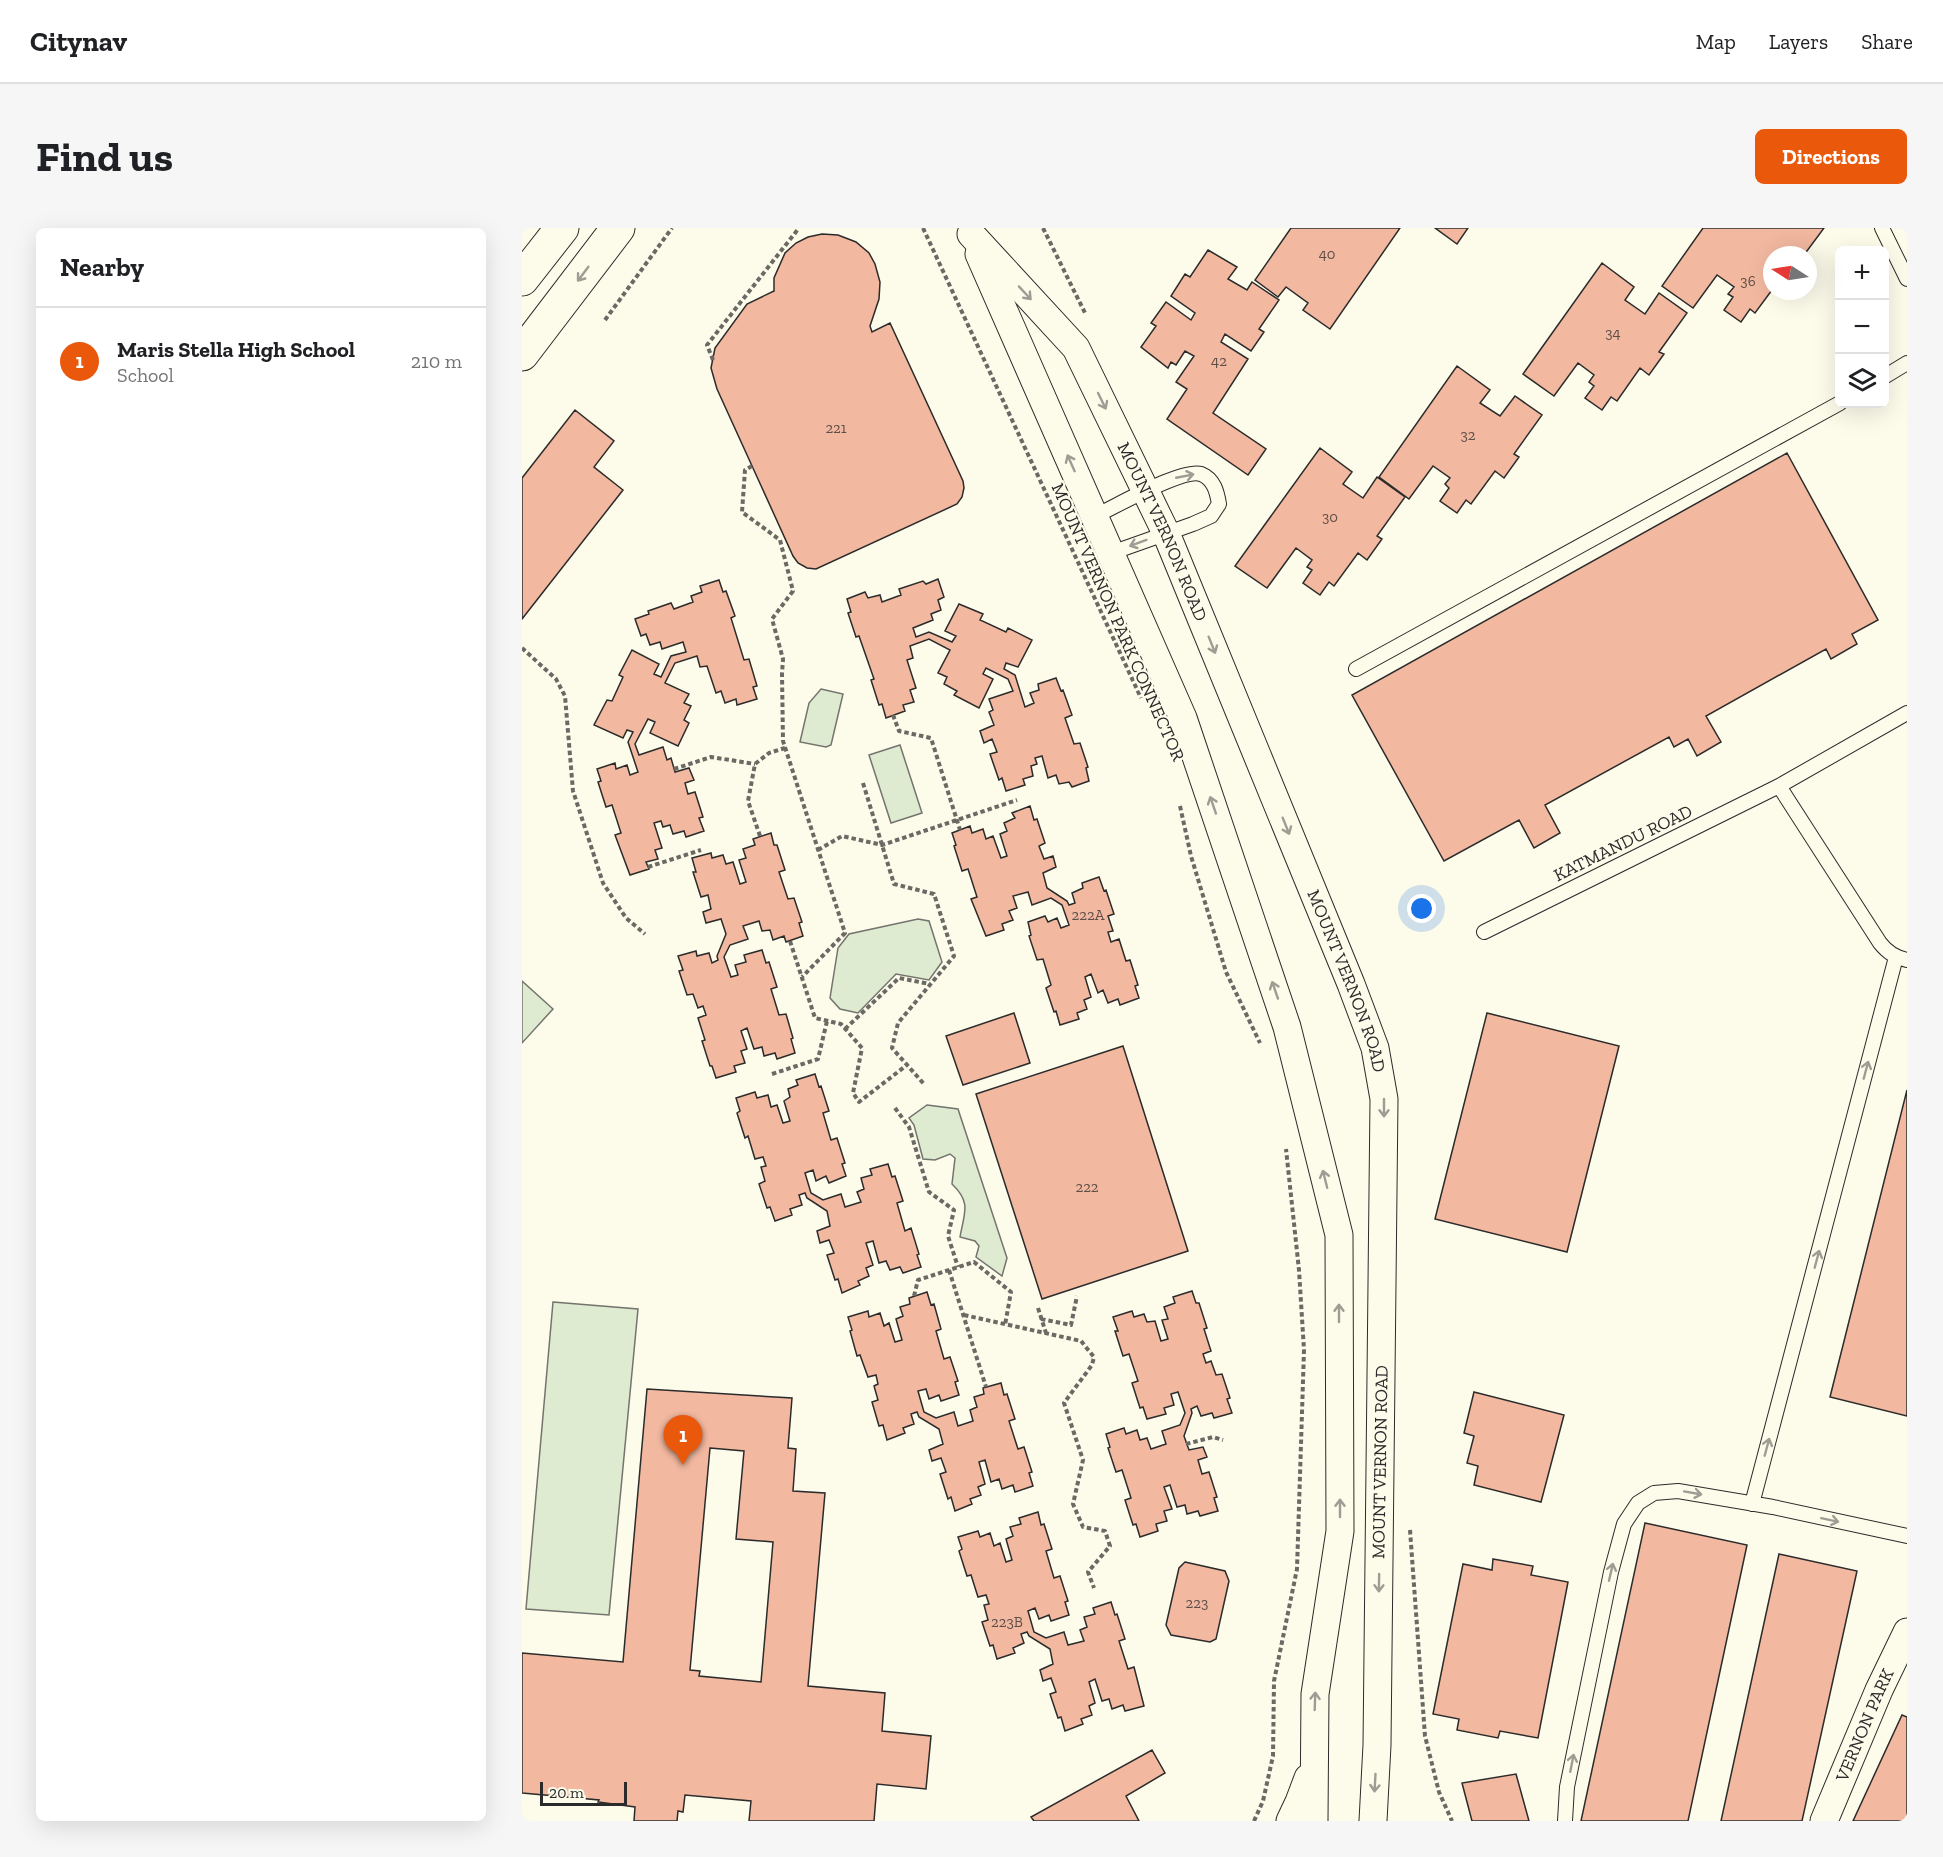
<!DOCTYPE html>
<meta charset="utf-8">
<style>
:root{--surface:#fff;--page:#f6f6f6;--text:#202124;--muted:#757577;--line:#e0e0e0;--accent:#ea580c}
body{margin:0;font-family:"Zilla Slab",serif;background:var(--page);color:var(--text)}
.controls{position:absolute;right:18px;top:18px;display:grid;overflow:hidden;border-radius:9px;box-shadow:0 6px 24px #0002}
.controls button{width:54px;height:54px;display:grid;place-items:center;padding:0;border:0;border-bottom:2px solid var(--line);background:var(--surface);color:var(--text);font:30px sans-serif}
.compass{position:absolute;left:1241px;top:18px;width:54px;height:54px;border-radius:50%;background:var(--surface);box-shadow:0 6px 24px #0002;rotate:282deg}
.scale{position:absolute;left:18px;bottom:15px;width:87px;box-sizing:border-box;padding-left:6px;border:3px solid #2b2b2b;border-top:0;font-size:16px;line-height:21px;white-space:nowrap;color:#2b2b2b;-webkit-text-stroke:4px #fdfbea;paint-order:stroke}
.you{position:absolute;left:900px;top:681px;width:21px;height:21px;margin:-15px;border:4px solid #fff;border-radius:50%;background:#1a73e8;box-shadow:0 0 0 9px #1a73e833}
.badge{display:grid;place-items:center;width:39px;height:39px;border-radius:50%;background:var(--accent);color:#fff;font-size:20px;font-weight:700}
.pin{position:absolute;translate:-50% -50px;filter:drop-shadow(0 2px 3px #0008)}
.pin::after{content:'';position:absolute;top:32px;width:21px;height:18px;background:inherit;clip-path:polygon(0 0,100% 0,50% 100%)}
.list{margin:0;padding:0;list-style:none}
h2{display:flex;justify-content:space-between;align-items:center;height:78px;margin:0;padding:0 24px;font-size:26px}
h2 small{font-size:20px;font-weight:400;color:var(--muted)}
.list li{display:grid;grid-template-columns:39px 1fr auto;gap:18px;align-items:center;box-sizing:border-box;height:108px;padding:0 24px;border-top:2px solid var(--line)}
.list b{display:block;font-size:22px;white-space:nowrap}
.list p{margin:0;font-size:20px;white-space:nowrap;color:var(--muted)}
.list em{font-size:20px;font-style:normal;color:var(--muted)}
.icon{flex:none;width:33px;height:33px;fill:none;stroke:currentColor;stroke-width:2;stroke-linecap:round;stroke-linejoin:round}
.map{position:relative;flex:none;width:1385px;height:1593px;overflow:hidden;border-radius:9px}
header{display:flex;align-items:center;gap:36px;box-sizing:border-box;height:84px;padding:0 30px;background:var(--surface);border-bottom:2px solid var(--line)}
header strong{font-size:28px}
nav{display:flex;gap:33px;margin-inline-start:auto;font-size:21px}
.intro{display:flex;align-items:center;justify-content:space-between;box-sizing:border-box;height:144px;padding:0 36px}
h1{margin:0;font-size:42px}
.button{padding:15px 27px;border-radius:9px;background:var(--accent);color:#fff;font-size:21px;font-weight:700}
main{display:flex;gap:36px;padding:0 36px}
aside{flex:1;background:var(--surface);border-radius:9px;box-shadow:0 6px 24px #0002}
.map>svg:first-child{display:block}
.green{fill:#deebd1;stroke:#74746e;stroke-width:1.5}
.building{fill:#f2b8a0;stroke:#2b2b2b;stroke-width:1.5;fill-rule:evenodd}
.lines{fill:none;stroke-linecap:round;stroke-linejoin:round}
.lane-casing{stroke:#2b2b2b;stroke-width:16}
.street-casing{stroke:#2b2b2b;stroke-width:29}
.highway-casing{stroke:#2b2b2b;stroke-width:35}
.path{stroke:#6a6964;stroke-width:4;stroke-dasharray:4.5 3;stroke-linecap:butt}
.lane{stroke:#fdfbea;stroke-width:14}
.street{stroke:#fdfbea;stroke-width:27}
.highway{stroke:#fdfbea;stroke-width:33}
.oneway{stroke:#9e9d94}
.labels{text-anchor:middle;stroke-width:4.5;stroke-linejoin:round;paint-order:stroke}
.number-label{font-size:15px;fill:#5d4e48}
.street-label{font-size:18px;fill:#2b2b2b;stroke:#fdfbea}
</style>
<header>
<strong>Citynav</strong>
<nav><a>Map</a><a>Layers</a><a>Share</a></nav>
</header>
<div class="intro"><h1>Find us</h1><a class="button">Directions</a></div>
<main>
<aside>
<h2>Nearby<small></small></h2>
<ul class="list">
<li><span class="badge">1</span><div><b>Maris Stella High School</b><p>School</p></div><em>210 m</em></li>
</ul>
</aside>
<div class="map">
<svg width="1385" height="1593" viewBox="0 0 1385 1593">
<rect width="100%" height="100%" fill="#fdfbea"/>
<path class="green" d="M299,461L321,466L309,517L304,519L278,514L287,475Z
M378,517L400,585L369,595L347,527Z
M396,691L407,693L420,734L407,752L374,746L336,785L318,781L308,770L316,720L327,706Z
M0,753L31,781L0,815Z
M405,877L436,881L485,1030L480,1048L454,1029L457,1018L453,1013L438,1009C442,985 450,975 430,956L433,930L428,926L413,932L401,931L392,897L387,890Z
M31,1074L116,1081L87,1387L4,1381Z"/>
<path class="building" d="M769,0H878L808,101L781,82L786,75L764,59L756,69L733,52Z
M913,0H946L935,16Z
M1181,0H1302L1282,27H1250V62L1233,85L1228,81L1219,94L1202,82L1211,69L1206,66L1212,59L1195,47L1171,80L1140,58Z
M300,6L316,7L334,14L347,25L353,36L358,54L357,71L348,98L350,104L368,95L441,253L442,260L440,269L435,276L294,341L285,340L276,335L271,328L195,161L189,140L193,120L225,76L252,63V50L263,25L274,15L286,9Z
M686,22L715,39L706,51L725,62L730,54L757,72L737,101L742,104L729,123L703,106L699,114L726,131L691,185L744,221L726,247L645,191L665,161L654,154L672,128L663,123L654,137L649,134L646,140L619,119L634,98L629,95L644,74L669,92L673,85L649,68L663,46L668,49Z
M1080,35L1112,59L1103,72L1123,86L1137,65L1165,85L1137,124L1142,126L1127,147L1118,140L1095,173L1089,169L1080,182L1063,170L1072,158L1067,154L1072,147L1056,135L1032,168L1001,146Z
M935,138L968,162L958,175L978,188L993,168L1020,187L992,226L997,229L982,250L973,243L949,276L944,272L935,285L918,273L927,260L923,256L928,250L911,238L887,271L857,249Z
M53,182L92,213L72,239L101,262L0,391V250Z
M798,220L830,244L821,256L841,270L855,249L883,269L855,308L860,311L845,332L836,325L812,358L807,354L798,367L781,355L790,342L785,339L790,332L774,320L745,360L713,338Z
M1265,225L1356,392L1330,406L1335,416L1309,431L1304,421L1184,488L1199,514L1175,528L1166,511L1152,519L1147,509L1023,577L1038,605L1012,620L997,592L922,633L830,467Z
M416,351L422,369L416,372L419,382L409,386L411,392L391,400L394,409L407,404L430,414L434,408L423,403L437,376L461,386L458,392L484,404L486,400L510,412L496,439L484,435L482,441L493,447L503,479L512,475L508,465L517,462L516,456L534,450L539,463L541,462L550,487L543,490L552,516L558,515L566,539L564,540L567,553L550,559L547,554L537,556L534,547L526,550L520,528L513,530L515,536L509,538L511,548L501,551L503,557L484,563L480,550L477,552L468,526L475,524L470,511L462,515L458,503L472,497L467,484L471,482L467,471L491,463L486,451L464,440L461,446L471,451L457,480L432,467L435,463L422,456L425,449L416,445L428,422L407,411L388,418L391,430L385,432L394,460L388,462L392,474L381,477L383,483L364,490L360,476L357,477L349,452L352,451L337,408L334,409L326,385L329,384L325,371L343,364L346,370L358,367L360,374L379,367L377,361L401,353L404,356Z
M197,352L201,364L204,363L213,388L209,390L222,432L227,431L235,458L231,459L235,471L215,477L214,471L203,475L199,463L194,465L185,438L178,439L175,428L153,435L143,455L167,466L162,475L169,478L162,492L167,495L156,518L128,505L133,494L126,491L113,516L117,527L141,519L145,532L149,530L153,544L167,540L172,552L163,555L166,566L173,564L181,589L177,590L182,603L164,609L162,603L151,606L148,597L141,599L139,593L132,595L140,620L133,622L136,631L124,634L127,641L108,647L93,607L99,605L90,577L84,579L76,554L79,553L75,541L93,535L94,541L105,537L108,547L116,544L106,514L111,504L105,502L101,510L72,497L85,472L90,473L101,449L97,447L110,422L137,436L132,446L139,449L149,428L164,424L161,414L140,421L138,414L128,417L124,406L119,408L113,391L127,386L126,383L149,375L152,381L171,374L169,368L180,364L178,358Z
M508,578L512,592L515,591L523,615L517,618L522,631L531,628L534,639L521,645L525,660L545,673L547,677L553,675L550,665L561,660L560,655L577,649L582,663L584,662L592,686L586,688L591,703L586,704L589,714L597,711L604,733L608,732L616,757L613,758L617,770L598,777L596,771L586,775L581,762L576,765L569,746L563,749L569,769L562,772L565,781L555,785L557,791L538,797L534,783L532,784L524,760L529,757L521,731L515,732L507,708L509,707L506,694L523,688L526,694L535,690L539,700L547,697L540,677L529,670L510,677L506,664L491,668L495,680L487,683L491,692L480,696L482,702L464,708L449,671L455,669L446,641L440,643L432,618L434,617L430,605L448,598L450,605L461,601L464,611L471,608L479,630L485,628L478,606L485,603L482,595L493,590L490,585Z
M249,605L252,617H255L263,642L257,644L266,671L272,670L280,694L277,695L281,708L264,714L262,708L251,712L248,702L240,703L237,693L221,698L226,711L208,717L202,729L209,749L216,747L213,737L224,734L222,727L240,722L244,735L247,734L255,759L249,761L257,787L264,786L271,810L269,811L273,825L255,831L253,825L242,828L240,819L232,821L225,800L219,803L225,821L219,823L223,835L212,838L214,844L194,850L190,838H188L180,813L183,812L176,790L184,787L181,778L176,780L171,766L165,767L157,743L161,742L156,728L174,723L175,728L187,725L190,735L196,732L195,728L204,706L199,691L184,695L181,684L189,681L186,667L179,669L171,644H174L170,630L189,625L190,630L201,627L204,636L211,634L218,656L224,654L217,632L224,630L221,621L233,617L231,611Z
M492,785L508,835L441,857L424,808Z
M965,785L1097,818L1045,1024L913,991Z
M601,818L666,1023L520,1071L454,866Z
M293,846L297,859L299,858L307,883L301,885L309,912L315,910L323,935L320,936L324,948L307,955L304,948L294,953L291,942L283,945L289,965L301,972L319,966L323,979L339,974L335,964L342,961L339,950L350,947L348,941L366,936L370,949L373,948L381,973L375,975L383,1003L389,1000L397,1026L395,1027L399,1039L381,1045L378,1039L368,1042L364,1033L357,1035L351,1013L344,1015L351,1037L344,1040L347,1048L336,1053L338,1057L320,1065L316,1051L313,1052L305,1027L312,1025L307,1012L298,1015L295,1003L308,998L305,983L285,970L283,965L277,967L280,977L268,981L270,987L253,993L248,979L245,980L237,956L243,953L239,939L244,938L241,929L233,931L226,908L223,910L215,885L218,883L214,870L233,864L235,870L246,867L249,879L255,877L261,895L268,893L262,873L268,869L266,861L276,857L274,852Z
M1385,862V1188L1308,1169Z
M670,1063L674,1075H677L685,1100L682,1101L689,1123L681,1126L684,1135L689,1133L694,1147L700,1146L708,1170L705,1171L710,1185L692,1190L690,1185L679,1188L675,1178L669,1181L670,1185L662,1208L667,1222L681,1219L685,1229L676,1232L680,1246L687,1244L695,1269L692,1270L696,1283L678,1288L676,1283L665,1286L663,1277L655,1279L648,1257L642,1259L650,1281L642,1283L645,1293L634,1296L636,1303L618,1309L614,1296L611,1297L603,1272L609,1270L600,1242L594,1244L586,1220L588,1219L584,1206L602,1200L604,1206L615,1202L618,1212L625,1210L629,1221L644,1216L640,1203L658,1197L663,1185L656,1164L649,1166L652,1177L642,1180L644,1186L625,1191L621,1179L618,1180L610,1155L616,1153L607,1126L601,1128L593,1103H596L591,1089L610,1083L612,1089L622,1086L625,1094L633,1093L639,1113L646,1111L640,1092L646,1091L642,1079L653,1075L651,1069Z
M405,1064L409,1077L412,1076L419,1101L414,1103L422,1131L428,1129L436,1153L433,1154L437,1167L419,1173L417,1167L407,1171L404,1161L396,1163L402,1184L414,1190L432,1184L436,1198L451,1193L448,1182L455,1179L452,1169L462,1166L461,1160L479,1155L482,1167L485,1166L493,1191L487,1193L496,1221L502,1219L510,1244L507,1245L511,1258L493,1264L491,1257L480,1261L477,1251L469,1254L463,1232L457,1234L463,1256L456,1259L459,1267L448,1271L450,1276L433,1283L429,1269L426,1271L418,1246L424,1244L419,1230L410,1233L407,1222L421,1216L417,1201L397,1189L395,1184L389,1186L392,1196L381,1200L383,1205L365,1212L361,1197L357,1198L350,1174L356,1172L352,1158L356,1156L354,1147L346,1149L338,1127L335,1128L328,1103L330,1102L326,1089L346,1083L347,1089L358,1085L362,1098L367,1095L373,1114L380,1112L374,1091L381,1088L378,1079L388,1076L387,1070Z
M125,1161L270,1170L266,1220L274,1221L271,1263L303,1265L286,1458L363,1465L360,1503L409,1508L404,1561L355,1556L352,1593H227L229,1573L163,1567L161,1584L156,1583L155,1593H112L113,1579L76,1574L77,1572L0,1565V1425L101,1434ZM188,1220L222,1223L214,1311L251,1314L239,1454L177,1448L178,1443L168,1442Z
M952,1164L1042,1187L1019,1274L952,1257L956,1238L945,1235L952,1208L942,1205Z
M516,1284L519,1297L522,1296L530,1321L524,1323L532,1350L538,1348L546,1373L543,1374L547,1387L529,1393L527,1387L517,1391L513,1380L506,1383L512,1404L524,1410L542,1404L546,1417L562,1413L558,1402L565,1399L562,1389L573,1386L571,1380L589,1374L593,1387L595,1386L603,1411L597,1413L606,1441L612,1439L622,1478L603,1483L601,1477L590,1481L587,1471L580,1473L573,1451L567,1454L573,1475L567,1478L570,1487L559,1491L561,1496L543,1503L539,1489L536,1490L528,1466L534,1464L529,1450L521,1453L518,1442L531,1436L528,1421L507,1408L505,1404L499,1406L502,1415L491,1420L493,1425L475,1431L471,1417L468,1418L460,1394L466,1392L462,1377L467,1376L464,1367L456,1369L449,1347L445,1348L437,1323L440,1321L436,1309L456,1303L458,1309L468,1305L472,1318L478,1315L484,1334L490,1332L484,1311L491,1308L488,1299L499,1296L497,1290Z
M1123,1295L1225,1317L1166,1593H1059Z
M1257,1326L1335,1343L1280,1593H1199Z
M971,1331L1011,1338L1009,1347L1046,1354L1016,1510L978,1503L976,1510L935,1502L937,1491L911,1486L941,1336L970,1342Z
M663,1334L703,1343L707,1353L694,1411L688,1414L649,1407L644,1397L657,1340Z
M1380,1487L1385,1489V1593H1331Z
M630,1522L643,1545L604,1568L617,1593H512L509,1589Z
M994,1546L1007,1593H950L940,1555Z"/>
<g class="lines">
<g class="lane-casing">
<path id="lane" d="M1360,0L1385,51
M1362,149L1385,135
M573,288C593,279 660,240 679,246C692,251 695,264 697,276L689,288L671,296L589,325
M834,441L1318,175
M1257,558L1358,715C1366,725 1373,729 1385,732
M962,704L1257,558L1385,485
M1230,1276L1374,729
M1043,1593L1045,1559L1089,1344L1102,1296L1116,1275L1132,1265L1156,1263L1251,1279L1385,1308"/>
</g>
<g class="street-casing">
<g id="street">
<path id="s1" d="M449,6L554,120L644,305L829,756L853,820L862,871L855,1517L851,1593"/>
<path d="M457,26L661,490L765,799L817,1007L818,1303L793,1466L792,1593"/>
<path d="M768,1593L777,1574L786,1550"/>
<path id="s2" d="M1302,1593L1357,1462L1385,1404"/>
</g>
</g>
<g class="highway-casing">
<path id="highway" d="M0,51L40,0
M0,126L96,0"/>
</g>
<path class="path" d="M401,0L619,470
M521,0L564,87
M83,92L150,0
M191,132L185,117L277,0
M230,238L223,242L220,284L258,312L271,363L250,391L261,431L260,446L261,513L323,705L280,749
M0,420L34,451L43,468L51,563L81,655L104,690L123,706
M371,487L377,503L409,510L438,602
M152,541L189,529L233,536
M341,555L372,656L412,666L432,728L376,795L370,820L402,856
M658,578L669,628L704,744L738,815
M238,608L226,573L233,536L247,525L263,520
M296,622L320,608L360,617L495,572
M126,639L179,622
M268,713L293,790L319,796L340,820L331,865L337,874L385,837
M323,801L377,750L408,756
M250,846L296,831L305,793
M373,880L387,899L407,964L432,982L426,1008L436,1039
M427,1042L464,1159
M392,1068L396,1052L452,1034L489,1064L483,1097
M516,1080L524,1105
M442,1087L559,1113L572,1129L570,1137L542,1175L561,1232L551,1276L561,1299L583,1303L588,1318L566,1344L572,1360
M519,1091L549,1097L555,1068
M664,1216L691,1209L701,1212
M888,1302L903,1508L917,1564L930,1593
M732,1593L741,1573L751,1528L752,1453L775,1341L782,1122L777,1042L764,921"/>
<use href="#lane" class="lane"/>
<use href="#street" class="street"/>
<use href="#highway" class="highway"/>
</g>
<defs><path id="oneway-shaft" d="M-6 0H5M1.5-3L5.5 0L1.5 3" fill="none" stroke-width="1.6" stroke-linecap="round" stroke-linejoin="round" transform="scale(1.5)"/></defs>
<g class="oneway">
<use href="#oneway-shaft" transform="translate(61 46) rotate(127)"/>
<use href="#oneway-shaft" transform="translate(503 65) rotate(47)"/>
<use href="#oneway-shaft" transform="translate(580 173) rotate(64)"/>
<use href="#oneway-shaft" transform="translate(549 235) rotate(-114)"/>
<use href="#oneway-shaft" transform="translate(663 248) rotate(-11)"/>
<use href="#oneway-shaft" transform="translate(616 315) rotate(160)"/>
<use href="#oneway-shaft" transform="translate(690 417) rotate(68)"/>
<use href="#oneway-shaft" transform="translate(691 577) rotate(-109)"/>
<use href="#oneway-shaft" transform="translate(764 598) rotate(68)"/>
<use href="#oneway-shaft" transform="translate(753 762) rotate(-109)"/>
<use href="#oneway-shaft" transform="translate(1344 842) rotate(-75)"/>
<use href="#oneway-shaft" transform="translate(862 880) rotate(90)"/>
<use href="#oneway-shaft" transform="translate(803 951) rotate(-104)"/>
<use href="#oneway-shaft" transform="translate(1295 1031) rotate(-75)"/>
<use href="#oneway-shaft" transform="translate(817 1085) rotate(-90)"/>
<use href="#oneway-shaft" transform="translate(1245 1219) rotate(-75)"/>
<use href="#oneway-shaft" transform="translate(1171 1265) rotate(10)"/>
<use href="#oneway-shaft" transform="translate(818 1280) rotate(-90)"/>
<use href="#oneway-shaft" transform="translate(1308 1292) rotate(12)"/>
<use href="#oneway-shaft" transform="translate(1089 1344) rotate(-77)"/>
<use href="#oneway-shaft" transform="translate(857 1355) rotate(91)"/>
<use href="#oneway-shaft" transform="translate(793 1473) rotate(-88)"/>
<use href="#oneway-shaft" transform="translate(1050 1535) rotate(-79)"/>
<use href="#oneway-shaft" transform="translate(853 1555) rotate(93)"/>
</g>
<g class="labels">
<g class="number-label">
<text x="805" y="31">40</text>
<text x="1226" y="58">36</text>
<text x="1091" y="110">34</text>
<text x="697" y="138">42</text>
<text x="314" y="205">221</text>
<text x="946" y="212">32</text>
<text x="808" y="294">30</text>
<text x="566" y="692">222A</text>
<text x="565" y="964">222</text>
<text x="675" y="1380">223</text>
<text x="485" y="1399">223B</text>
</g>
<g class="street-label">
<text dy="6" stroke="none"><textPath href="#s1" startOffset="358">MOUNT VERNON ROAD</textPath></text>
<text transform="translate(596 394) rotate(66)" y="6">MOUNT VERNON PARK CONNECTOR</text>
<text transform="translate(1101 615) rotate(-26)" y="6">KATMANDU ROAD</text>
<text dy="6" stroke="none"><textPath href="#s1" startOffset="844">MOUNT VERNON ROAD</textPath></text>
<text transform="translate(858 1234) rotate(-89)" y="6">MOUNT VERNON ROAD</text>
<text dy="6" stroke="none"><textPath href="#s2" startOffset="104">VERNON PARK</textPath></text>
</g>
</g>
</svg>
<div class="controls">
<button>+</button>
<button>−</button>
<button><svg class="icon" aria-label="layers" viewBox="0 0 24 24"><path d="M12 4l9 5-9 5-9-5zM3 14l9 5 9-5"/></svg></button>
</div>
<svg class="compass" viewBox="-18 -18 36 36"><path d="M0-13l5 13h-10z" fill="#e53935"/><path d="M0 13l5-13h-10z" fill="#757577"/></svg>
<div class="scale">20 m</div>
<div class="you"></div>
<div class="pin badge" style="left:161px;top:1237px">1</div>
</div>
</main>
